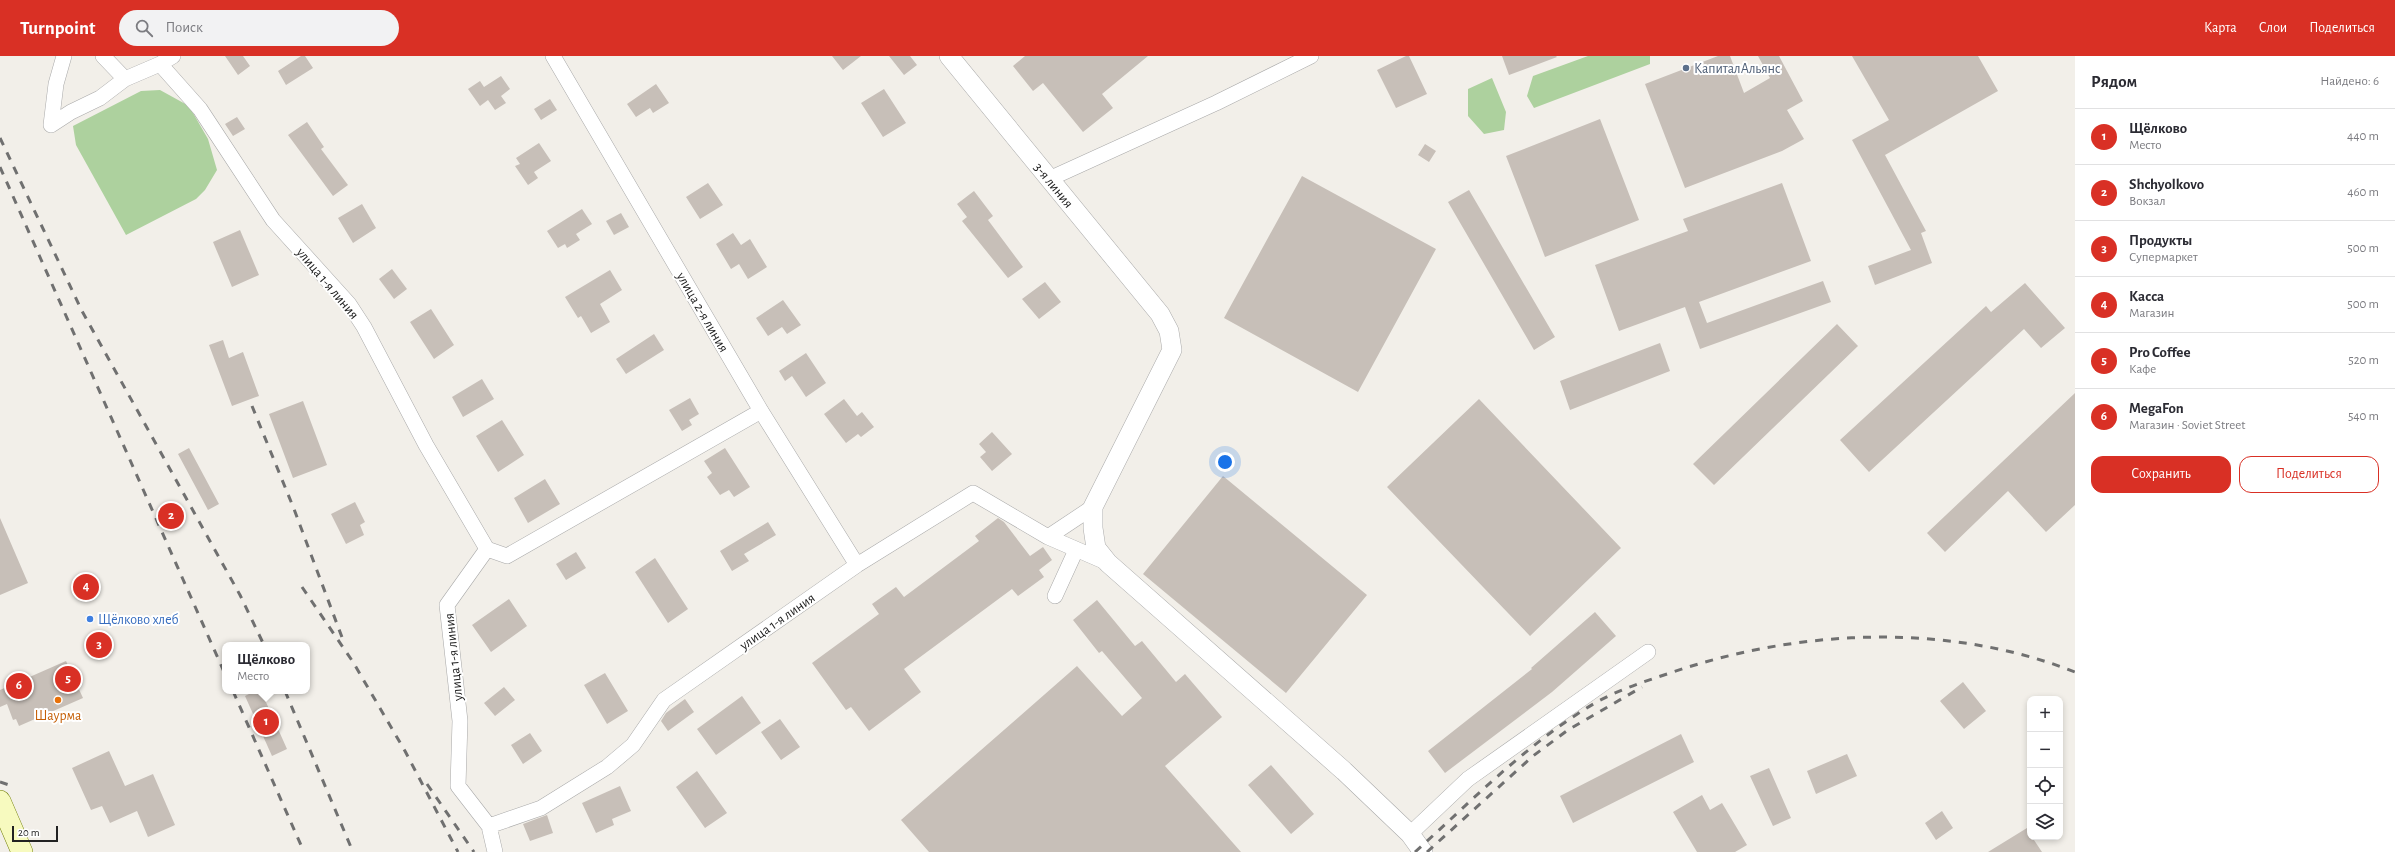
<!DOCTYPE html>
<html lang="ru">
<meta charset="utf-8">
<style>
:root{--surface:#fff;--page:#f2f2f3;--text:#2b2b33;--muted:#7c7c81;--line:#e1e1e2;--accent:#d93025}
body{margin:0;font-family:"Alegreya Sans",sans-serif;background:var(--page);color:var(--text)}
.controls{position:absolute;right:12px;bottom:12px;display:grid;overflow:hidden;border-radius:8px;box-shadow:0 2px 6px #0003}
.controls button{width:36px;height:36px;display:grid;place-items:center;padding:0;border:0;border-bottom:1px solid var(--line);background:var(--surface);color:var(--text);font:20px sans-serif}
.scale{position:absolute;left:12px;bottom:10px;width:46px;box-sizing:border-box;padding-left:4px;border:2px solid #222;border-top:0;font-size:11px;line-height:14px;white-space:nowrap;color:#222;-webkit-text-stroke:3px #fff;paint-order:stroke}
.you{position:absolute;left:1225px;top:406px;width:14px;height:14px;margin:-10px;border:3px solid #fff;border-radius:50%;background:#1a73e8;box-shadow:0 0 0 6px #1a73e833}
.badge{display:grid;place-items:center;width:26px;height:26px;border-radius:50%;background:var(--accent);color:#fff;font-size:13px;font-weight:700}
.pin{position:absolute;translate:-50% -50%;border:2px solid #fff;box-shadow:0 1px 4px #0006}
.popup{position:absolute;left:222px;top:586px;width:88px;height:52px;box-sizing:border-box;display:grid;place-content:center;border-radius:8px;background:var(--surface);filter:drop-shadow(0 1px 3px #0005);font-size:13px;white-space:nowrap;color:var(--muted)}
.popup b{font-size:15px;color:var(--text)}
.popup::after{content:'';position:absolute;left:50%;top:100%;margin-left:-8px;border:8px solid transparent;border-top-color:var(--surface)}
.list{margin:0;padding:0;list-style:none}
h2{display:flex;justify-content:space-between;align-items:center;height:52px;margin:0;padding:0 16px;font-size:17px}
h2 small{font-size:13px;font-weight:400;color:var(--muted)}
.list li{display:grid;grid-template-columns:26px 1fr auto;gap:12px;align-items:center;box-sizing:border-box;height:56px;padding:0 16px;border-top:1px solid var(--line)}
.list b{display:block;font-size:15px;white-space:nowrap}
.list p{margin:0;font-size:13px;white-space:nowrap;color:var(--muted)}
.list em{font-size:13px;font-style:normal;color:var(--muted)}
.actions{display:flex;gap:8px;padding:12px 16px}
.actions a{flex:1;padding:9px 0;border:1px solid var(--accent);border-radius:12px;text-align:center;font-size:14px;color:var(--accent)}
.actions .main{background:var(--accent);color:#fff}
.icon{flex:none;width:22px;height:22px;fill:none;stroke:currentColor;stroke-width:2;stroke-linecap:round;stroke-linejoin:round}
.map{position:relative;flex:none;width:2075px;height:796px;overflow:hidden}
header{display:flex;align-items:center;gap:24px;box-sizing:border-box;height:56px;padding:0 20px;background:var(--accent);color:#fff}
header strong{font-size:19px}
nav{display:flex;gap:22px;margin-inline-start:auto;font-size:14px}
.search{width:280px;height:36px;background:var(--page);display:flex;align-items:center;gap:10px;box-sizing:border-box;padding:0 14px;border-radius:22px;color:var(--muted);font-size:15px}
main{display:flex}
aside{flex:1;background:var(--surface)}
.map>svg:first-child{display:block}
.forest{fill:#add19e}
.building{fill:#c7bfb8}
.lines{fill:none;stroke-linecap:round;stroke-linejoin:round}
.minor-casing{stroke:#a9a9a9;stroke-width:16}
.tertiary-casing{stroke:#a9a9a9;stroke-width:20}
.secondary-casing{stroke:#707d05;stroke-width:22}
.minor{stroke:#fff;stroke-width:15}
.tertiary{stroke:#fff;stroke-width:19}
.secondary{stroke:#f7fabf;stroke-width:21}
.rail{stroke:#707070;stroke-width:3;stroke-dasharray:8 8;stroke-linecap:butt}
.service-dot{fill:#5c6f8a;stroke:#fff;stroke-width:1.5}
.shop-dot{fill:#3f7fe0;stroke:#fff;stroke-width:1.5}
.food-dot{fill:#e8710a;stroke:#fff;stroke-width:1.5}
.labels{text-anchor:middle;stroke-width:4;stroke-linejoin:round;paint-order:stroke}
.service-label{font-size:14px;fill:#4e5e75;stroke:#fff;text-anchor:start}
.street-label{font-size:14px;fill:#222;stroke:#fff}
.shop-label{font-size:14px;fill:#366cbe;stroke:#fff;text-anchor:start}
.food-label{font-size:14px;fill:#c56008;stroke:#fff}
</style>
<header>
<strong>Turnpoint</strong>
<div class="search"><svg class="icon" aria-label="search" viewBox="0 0 24 24"><circle cx="10" cy="10" r="6"/><path d="M15 15l6 6"/></svg>Поиск</div>
<nav><a>Карта</a><a>Слои</a><a>Поделиться</a></nav>
</header>
<main>
<div class="map">
<svg width="2075" height="796" viewBox="0 0 2075 796">
<rect width="100%" height="100%" fill="#f2efe9"/>
<path class="forest" d="M1588,0H1650V8L1534,52L1527,40L1533,20Z
M1492,22L1506,56L1504,74L1484,78L1468,60V33Z
M160,34L189,50L208,83L217,114L205,134L196,143L126,179L76,89L73,70L141,35Z"/>
<path class="building" d="M225,0H243L250,10L238,19Z
M301,0H305L313,12L286,29L278,15Z
M832,0H861L843,14Z
M889,0H910L917,9L904,19Z
M1025,0H1148L1102,38L1113,52L1083,76L1043,27L1033,35L1013,10Z
M1406,0H1409L1427,38L1396,52L1377,14Z
M1502,0H1556L1557,1L1509,19Z
M1718,0H1730L1744,37L1770,22L1758,0H1779L1803,45L1787,54L1804,83L1782,95L1685,132L1645,28Z
M1852,0H1978L1998,35L1885,99L1926,175L1921,177L1932,207L1875,229L1868,210L1911,194L1852,84L1889,64Z
M501,20L510,33L501,40L506,47L495,54L488,44L480,50L468,33L480,25L484,31Z
M656,28L669,47L653,57L650,52L636,61L627,48Z
M884,33L906,67L883,81L861,47Z
M550,43L557,54L541,64L534,53Z
M237,61L245,73L233,80L225,68Z
M1600,63L1639,164L1545,201L1506,100Z
M307,66L324,91L321,93L348,129L333,140L288,79Z
M539,87L551,105L534,116L538,122L528,129L515,110L520,108L516,102Z
M1425,88L1436,95L1429,106L1418,99Z
M1302,120L1436,193L1358,336L1224,262Z
M708,127L723,149L700,163L686,141Z
M1782,127L1811,205L1699,246L1707,267L1823,225L1831,246L1700,293L1685,251L1619,275L1595,209L1688,175L1683,163Z
M1469,134L1555,281L1534,294L1448,146Z
M974,135L993,160L988,164L1023,211L1008,222L962,165L967,161L957,148Z
M362,148L376,172L353,187L338,162Z
M582,153L592,168L576,178L580,184L567,192L565,188L558,192L547,175Z
M621,157L629,171L614,179L606,165Z
M240,174L259,219L232,231L213,186Z
M733,177L741,189L750,183L767,211L748,223L739,208L731,213L716,188Z
M392,213L407,233L394,243L379,223Z
M610,214L622,234L600,248L610,266L591,277L581,260L578,262L565,241Z
M1045,226L1061,246L1039,263L1022,243Z
M2025,227L2065,272L2041,292L2024,273L1869,416L1840,384L1986,250L1991,256Z
M783,244L801,269L787,278L782,271L768,280L756,262Z
M431,253L454,289L434,303L410,266Z
M1837,268L1858,290L1714,429L1693,408Z
M654,278L664,294L626,318L616,303Z
M223,284L229,302L243,296L259,340L232,350L209,289Z
M1660,287L1670,315L1570,354L1560,325Z
M806,297L826,327L806,341L792,320L785,325L779,315Z
M482,323L494,343L463,361L452,341Z
M2075,337V449L2046,476L2008,435L1945,496L1927,477Z
M690,342L699,358L689,364L692,369L682,375L669,354Z
M844,343L857,360L862,356L874,371L861,381L858,378L846,387L824,358Z
M1479,343L1621,492L1530,580L1387,431Z
M303,345L327,409L293,422L269,358Z
M502,364L524,399L498,416L476,380Z
M992,376L1012,398L992,415L980,401L986,396L979,388Z
M189,392L219,448L208,454L178,398Z
M725,392L750,431L734,441L729,434L720,439L707,421L712,417L704,405Z
M1223,420L1367,539L1286,637L1143,518Z
M545,423L560,448L528,467L514,442Z
M355,446L365,466L360,469L364,479L346,488L331,458Z
M0,462L28,527L0,539Z
M998,462L1004,466L1030,500L1043,491L1052,504L1039,514L1044,521L1018,540L1012,533L904,613L921,636L869,675L851,651L846,654L812,607L879,558L872,548L896,531L904,541L979,485L975,480Z
M768,466L776,479L744,498L749,505L732,515L720,495Z
M576,496L586,512L566,524L556,508Z
M655,502L688,553L668,567L635,516Z
M509,543L527,570L491,596L472,569Z
M1097,544L1135,590L1142,585L1176,626L1185,618L1222,661L1165,710L1241,796H929L901,764L1077,610L1122,660L1142,642L1102,595L1099,597L1073,564Z
M1595,556L1616,580L1552,636L1445,717L1428,695L1532,613L1531,612Z
M66,605L83,642L19,670L16,663L13,664L7,648L0,651V634Z
M605,617L628,655L607,668L584,629Z
M1963,626L1986,655L1964,673L1940,645Z
M504,631L515,644L495,660L484,647Z
M255,635H261L287,693L272,700L245,640Z
M742,640L761,667L716,699L697,673Z
M685,643L694,656L668,675L661,665L666,657Z
M780,663L800,691L781,704L761,676Z
M530,677L542,695L523,708L511,689Z
M1681,678L1694,706L1573,767L1560,740Z
M109,695L125,730L153,718L175,769L148,781L137,755L110,767L102,750L91,754L72,712Z
M1847,698L1857,720L1816,738L1807,715Z
M1271,709L1314,758L1291,778L1248,729Z
M1769,712L1791,762L1773,770L1750,720Z
M697,715L727,757L705,772L676,731Z
M620,730L631,755L612,763L614,769L596,777L582,747Z
M1702,739L1710,754L1722,747L1747,789L1735,796H1697L1673,756Z
M1942,755L1953,772L1936,784L1925,767Z
M547,759L553,777L530,785L523,768Z
M2027,772L2030,781H2032L2042,796H1988Z"/>
<g class="lines">
<g class="minor-casing">
<path id="minor" d="M103,0L125,23
M553,0L761,355L857,509
M160,8L200,53L273,164L349,248L364,271L426,389L487,493
M51,69L71,56L100,42L125,23L160,8L173,0
M51,69L56,28L64,0
M1049,123L1216,47L1311,0
M1048,481L1093,451
M487,493L447,549L460,665L458,730L489,770L495,796
M487,493L507,500L761,355
M1055,540L1076,494
M489,770L541,752L607,711L633,689L664,644L857,509L973,437L1048,481L1108,507
M1410,778L1468,723L1648,596"/>
</g>
<g class="tertiary-casing">
<path id="tertiary" d="M949,0L1160,258L1169,275L1172,294L1093,451V472L1096,492L1108,507L1344,715L1410,778L1423,796"/>
</g>
<g class="secondary-casing">
<path id="secondary" d="M0,745L22,796"/>
</g>
<use href="#minor" class="minor"/>
<use href="#tertiary" class="tertiary"/>
<use href="#secondary" class="secondary"/>
<path class="rail" d="M0,82L82,255L240,539L264,589
M0,111L225,618
M252,350L294,453L343,584
M302,531L353,606L405,695L458,796
M233,635L304,796
M285,635L353,796
M0,726L9,729
M427,728L474,796
M1415,796C1474,743 1526,688 1595,647C1620,633 1646,625 1673,616C1800,573 1948,566 2075,616
M1427,796L1533,700L1568,674L1642,631"/>
</g>
<circle class="service-dot" cx="1686" cy="12" r="4"/>
<circle class="shop-dot" cx="90" cy="563" r="4"/>
<circle class="food-dot" cx="58" cy="644" r="4"/>
<g class="labels">
<g class="service-label">
<text x="1694" y="17">КапиталАльянс</text>
</g>
<g class="street-label">
<text transform="translate(1054 129) rotate(51)" y="5">3-я линия</text>
<text transform="translate(328 227) rotate(50)" y="5">улица 1-я линия</text>
<text transform="translate(703 256) rotate(60)" y="5">улица 2-я линия</text>
<text transform="translate(777 565) rotate(-35)" y="5">улица 1-я линия</text>
<text transform="translate(453 601) rotate(-96)" y="5">улица 1-я линия</text>
</g>
<g class="shop-label">
<text x="98" y="568">Щёлково хлеб</text>
</g>
<g class="food-label">
<text x="58" y="664">Шаурма</text>
</g>
</g>
</svg>
<div class="controls">
<button>+</button>
<button>−</button>
<button><svg class="icon" aria-label="locate" viewBox="0 0 24 24"><circle cx="12" cy="12" r="6"/><path d="M12 2v4M12 18v4M2 12h4M18 12h4"/></svg></button>
<button><svg class="icon" aria-label="layers" viewBox="0 0 24 24"><path d="M12 4l9 5-9 5-9-5zM3 14l9 5 9-5"/></svg></button>
</div>
<div class="scale">20 m</div>
<div class="you"></div>
<div class="pin badge" style="left:266px;top:666px">1</div>
<div class="popup"><b>Щёлково</b>Место</div>
<div class="pin badge" style="left:171px;top:460px">2</div>
<div class="pin badge" style="left:99px;top:589px">3</div>
<div class="pin badge" style="left:86px;top:531px">4</div>
<div class="pin badge" style="left:68px;top:623px">5</div>
<div class="pin badge" style="left:19px;top:630px">6</div>
</div>
<aside>
<h2>Рядом<small>Найдено: 6</small></h2>
<ul class="list">
<li><span class="badge">1</span><div><b>Щёлково</b><p>Место</p></div><em>440 m</em></li>
<li><span class="badge">2</span><div><b>Shchyolkovo</b><p>Вокзал</p></div><em>460 m</em></li>
<li><span class="badge">3</span><div><b>Продукты</b><p>Супермаркет</p></div><em>500 m</em></li>
<li><span class="badge">4</span><div><b>Касса</b><p>Магазин</p></div><em>500 m</em></li>
<li><span class="badge">5</span><div><b>Pro Coffee</b><p>Кафе</p></div><em>520 m</em></li>
<li><span class="badge">6</span><div><b>MegaFon</b><p>Магазин · Soviet Street</p></div><em>540 m</em></li>
</ul>
<div class="actions"><a class="main">Сохранить</a><a>Поделиться</a></div>
</aside>
</main>
